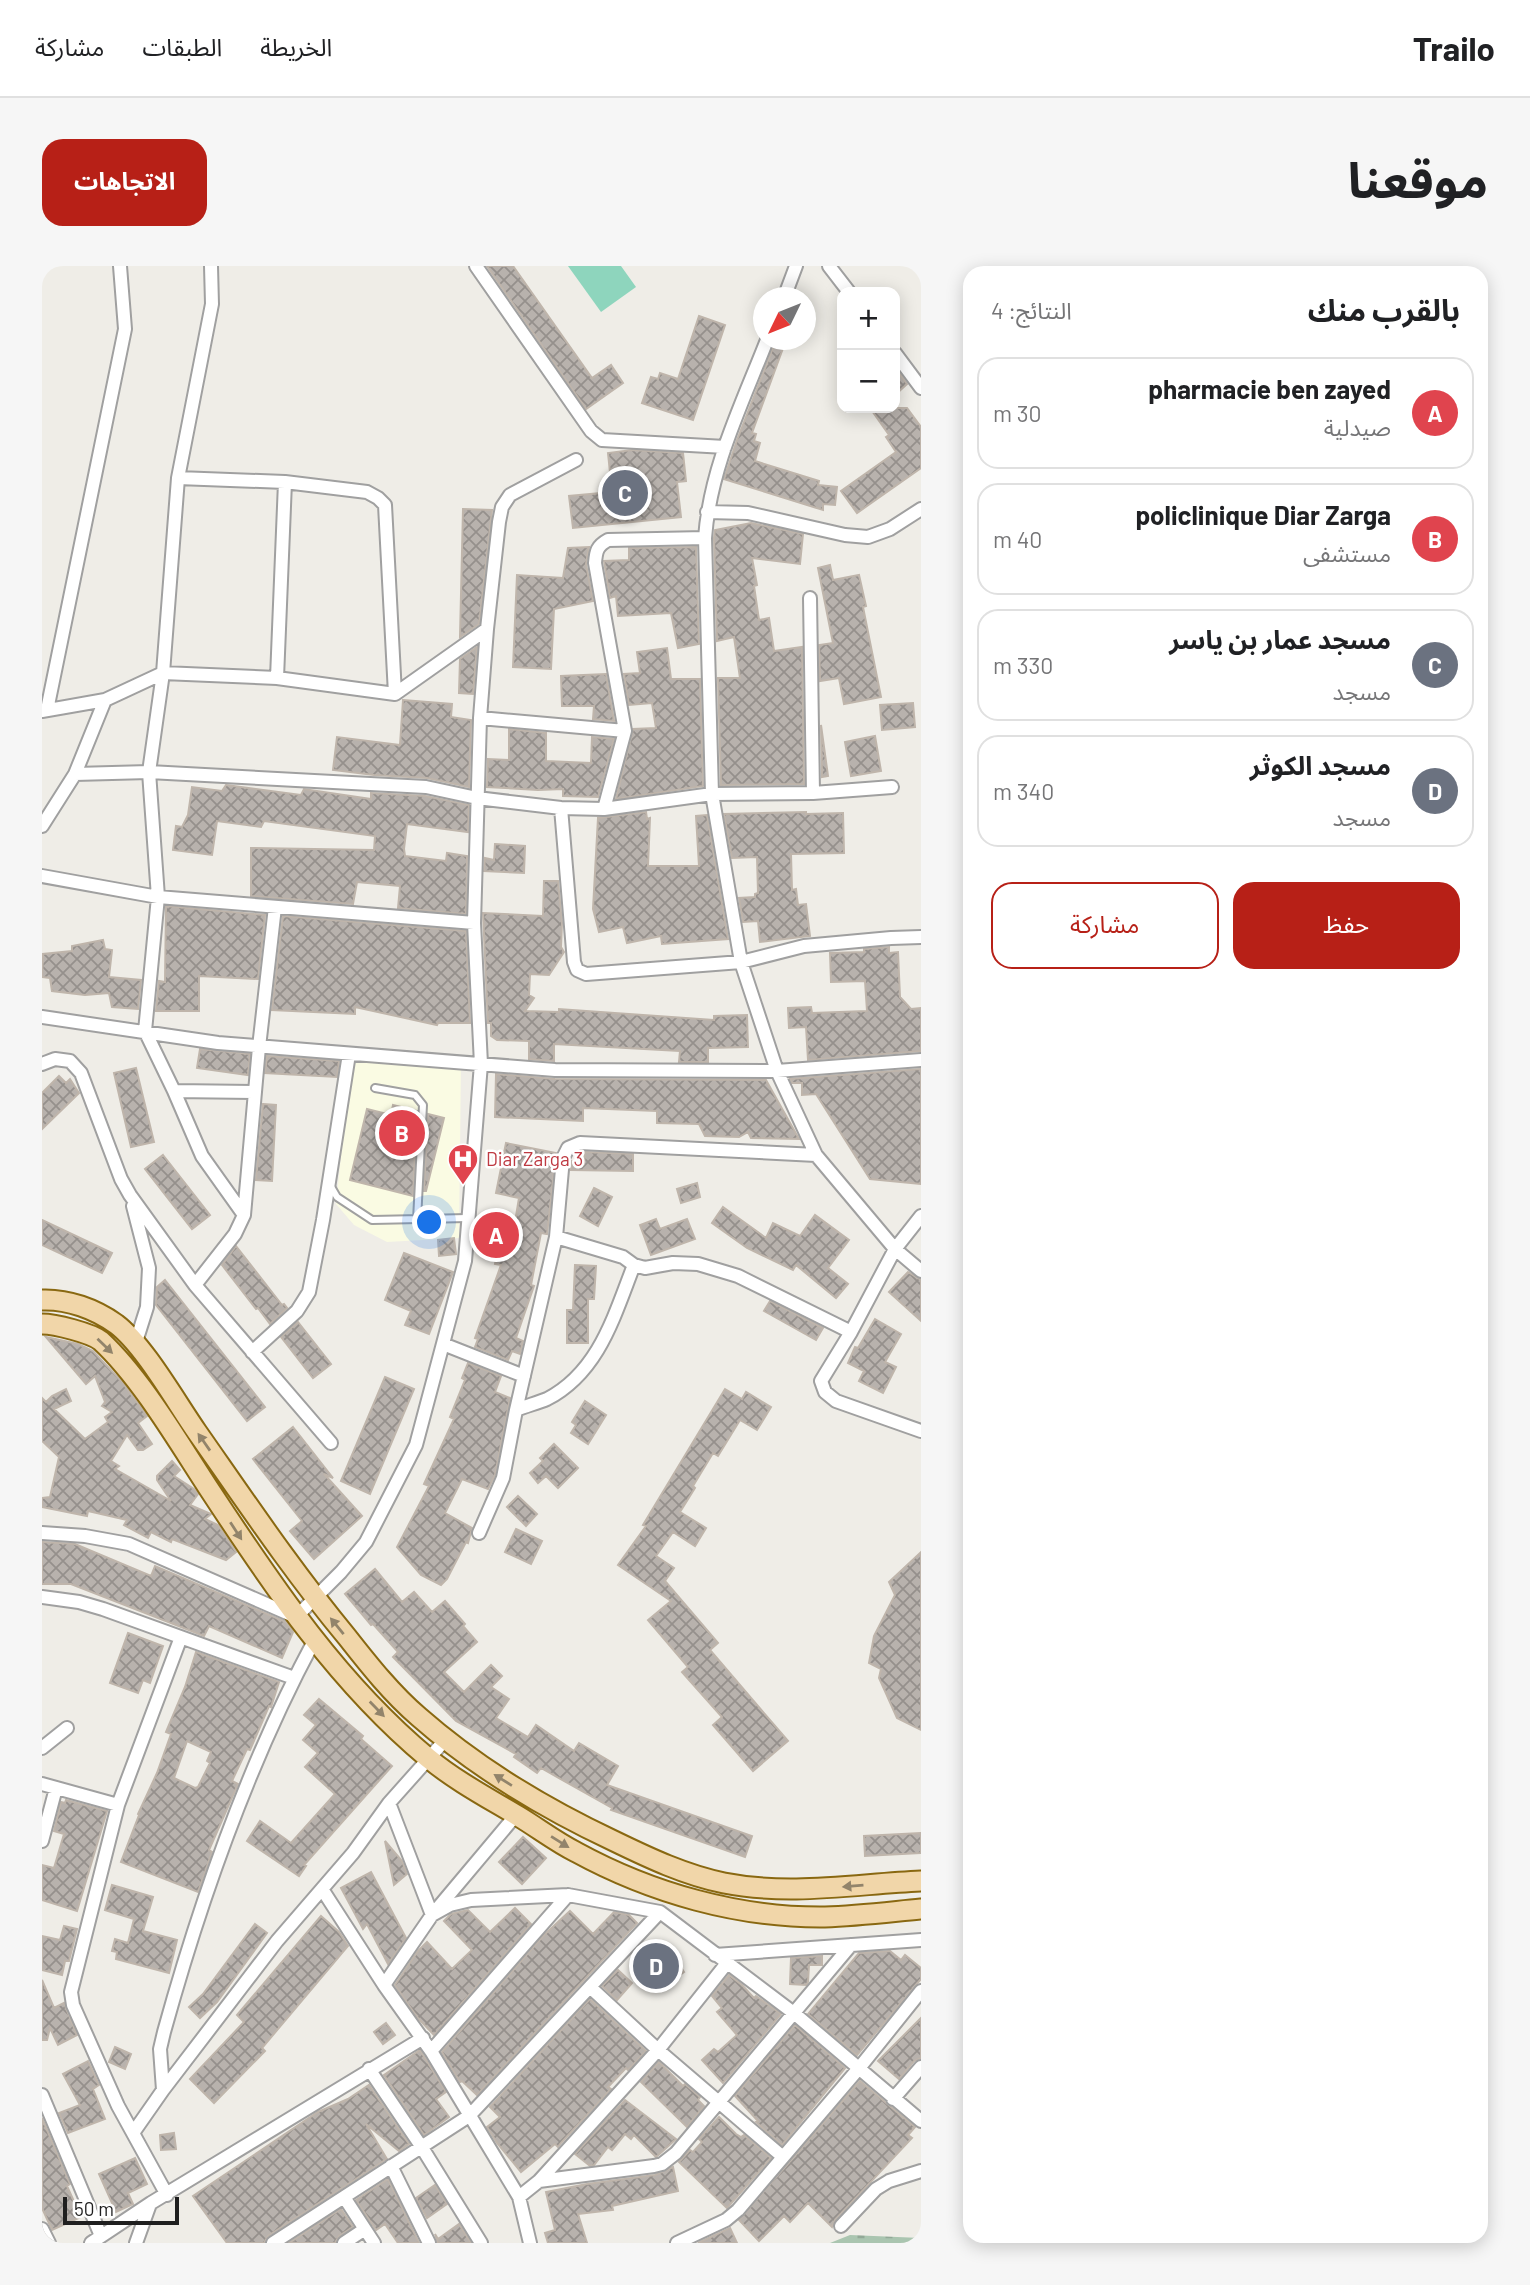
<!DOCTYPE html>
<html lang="ar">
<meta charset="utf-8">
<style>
:root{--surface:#fff;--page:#f6f6f6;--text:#202124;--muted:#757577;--line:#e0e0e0;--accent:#b72017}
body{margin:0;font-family:Barlow,"Noto Sans Arabic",sans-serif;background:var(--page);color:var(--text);direction:rtl}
.controls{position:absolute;right:21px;top:21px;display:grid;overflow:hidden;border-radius:14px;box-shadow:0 4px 18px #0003}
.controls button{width:63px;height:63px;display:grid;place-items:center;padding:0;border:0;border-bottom:2px solid var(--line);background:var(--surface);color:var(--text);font:35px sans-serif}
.compass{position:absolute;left:711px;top:21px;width:63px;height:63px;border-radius:50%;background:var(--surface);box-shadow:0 4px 18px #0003;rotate:227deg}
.scale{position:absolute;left:21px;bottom:18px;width:116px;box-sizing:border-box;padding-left:7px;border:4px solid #1f1f1f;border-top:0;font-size:19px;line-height:24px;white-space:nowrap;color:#1f1f1f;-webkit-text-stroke:5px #fff;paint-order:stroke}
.you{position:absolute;left:388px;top:957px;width:24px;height:24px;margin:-18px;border:5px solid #fff;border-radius:50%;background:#1a73e8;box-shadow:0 0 0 10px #1a73e833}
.badge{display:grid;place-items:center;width:46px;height:46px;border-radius:50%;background:var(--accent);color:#fff;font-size:23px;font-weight:700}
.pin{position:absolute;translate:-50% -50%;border:4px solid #fff;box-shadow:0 2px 7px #0006}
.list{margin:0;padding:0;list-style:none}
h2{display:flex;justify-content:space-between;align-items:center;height:91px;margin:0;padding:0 28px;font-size:30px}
h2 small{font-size:23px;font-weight:400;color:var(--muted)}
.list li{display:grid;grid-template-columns:46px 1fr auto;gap:21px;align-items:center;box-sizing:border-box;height:112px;margin:0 14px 14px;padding:0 14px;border:2px solid var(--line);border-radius:21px}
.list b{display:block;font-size:26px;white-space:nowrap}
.list p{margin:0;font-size:23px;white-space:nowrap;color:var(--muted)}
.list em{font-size:23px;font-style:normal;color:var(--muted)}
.actions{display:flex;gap:14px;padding:21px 28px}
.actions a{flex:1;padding:16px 0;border:2px solid var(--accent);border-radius:21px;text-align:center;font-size:24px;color:var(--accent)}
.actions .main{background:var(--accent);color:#fff}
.map{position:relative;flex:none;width:879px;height:1977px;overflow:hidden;direction:ltr;border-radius:21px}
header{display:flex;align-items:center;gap:42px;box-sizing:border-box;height:98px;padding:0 35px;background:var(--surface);border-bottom:2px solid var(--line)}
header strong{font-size:33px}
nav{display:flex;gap:38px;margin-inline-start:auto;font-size:24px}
.intro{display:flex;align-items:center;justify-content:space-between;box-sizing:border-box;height:168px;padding:0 42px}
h1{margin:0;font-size:49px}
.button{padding:18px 32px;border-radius:21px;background:var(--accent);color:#fff;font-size:24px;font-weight:700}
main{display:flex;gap:42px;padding:0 42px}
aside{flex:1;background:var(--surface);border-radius:21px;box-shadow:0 4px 18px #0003}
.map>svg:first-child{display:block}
.education{fill:#fafbe3}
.cemetery{fill:url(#cemetery-stones)}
.pitch{fill:#8ed5bd}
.building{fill:url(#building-cross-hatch);stroke:#bfb5ab;stroke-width:2;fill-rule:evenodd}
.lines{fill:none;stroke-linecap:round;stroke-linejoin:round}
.lane-casing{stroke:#a0a0a0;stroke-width:10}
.street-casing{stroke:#a0a0a0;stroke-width:16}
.primary-casing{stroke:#896811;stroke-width:23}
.lane{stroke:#fff;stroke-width:6}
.street{stroke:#fff;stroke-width:12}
.primary{stroke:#f1d6a9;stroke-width:19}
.oneway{fill:#92846b}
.labels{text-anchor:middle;stroke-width:5;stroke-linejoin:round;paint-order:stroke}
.health-label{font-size:19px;fill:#be3a42;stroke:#fff;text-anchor:start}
</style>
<header>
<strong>Trailo</strong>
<nav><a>الخريطة</a><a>الطبقات</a><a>مشاركة</a></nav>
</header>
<div class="intro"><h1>موقعنا</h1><a class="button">الاتجاهات</a></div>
<main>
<aside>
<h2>بالقرب منك<small>النتائج: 4</small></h2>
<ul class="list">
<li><span class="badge" style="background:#e0444e">A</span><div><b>pharmacie ben zayed</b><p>صيدلية</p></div><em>30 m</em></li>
<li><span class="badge" style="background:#e0444e">B</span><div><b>policlinique Diar Zarga</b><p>مستشفى</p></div><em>40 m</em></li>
<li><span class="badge" style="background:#6b7280">C</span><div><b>مسجد عمار بن ياسر</b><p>مسجد</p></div><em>330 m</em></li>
<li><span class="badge" style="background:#6b7280">D</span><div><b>مسجد الكوثر</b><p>مسجد</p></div><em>340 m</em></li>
</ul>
<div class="actions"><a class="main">حفظ</a><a>مشاركة</a></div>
</aside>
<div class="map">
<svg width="879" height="1977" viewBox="0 0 879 1977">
<defs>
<pattern id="cemetery-stones" width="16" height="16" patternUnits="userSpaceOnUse" patternTransform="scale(1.75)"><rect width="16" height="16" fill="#aac5b0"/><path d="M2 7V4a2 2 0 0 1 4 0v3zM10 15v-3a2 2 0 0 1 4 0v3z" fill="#92a997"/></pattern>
<pattern id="building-cross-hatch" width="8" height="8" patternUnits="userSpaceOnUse" patternTransform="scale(1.75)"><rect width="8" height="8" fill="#b8b2ad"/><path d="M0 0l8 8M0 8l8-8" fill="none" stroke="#95908c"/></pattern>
</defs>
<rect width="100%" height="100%" fill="#efede7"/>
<path class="education" d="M310,784L419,795L417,972L345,976L312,959L294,938Z"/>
<path class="cemetery" d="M808,1969L879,1972V1977H788Z"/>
<path class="pitch" d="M526,0H579L594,21L559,46Z"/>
<path class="building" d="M445,0H471L550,112L569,99L581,117L544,143Z
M657,50L683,59L651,154L600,137L609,111L616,113L618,107L636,113Z
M734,74H744L710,167L714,168L712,175L718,177L713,195L777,215L776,219L795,221L793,239L781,238V244L682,213L695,174Z
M853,101L865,118L853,129Z
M828,142H865L879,161V202L815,247L799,225L854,186L844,171L847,169Z
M590,184L641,187L644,215L635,216L639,251L531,262L527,230L570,226L566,187Z
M421,243L450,244L437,358L418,371Z
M709,257L761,268L758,298L710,292L715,319L712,320L717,354L727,352L732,385L760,381L762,518L679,519L676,412H698L692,371L675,375L672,272L673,264Z
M547,281L544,298L551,335L512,343L509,403L471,401L475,309L521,312L526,282Z
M654,281L657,378L636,382L629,347L576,350L574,330L568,332L562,295L587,294V282Z
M788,299L791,314L817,309L824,340L821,341L839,431L802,438L797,412L778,415L777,379L791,377L776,302Z
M435,381L431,428L417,427L418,393Z
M625,382L629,413H658L661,520L574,533L591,463L614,462L610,437L587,439L582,408L598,407L595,386Z
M564,408L572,455L551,453L552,440H520L519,410Z
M361,434L410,438L409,451L429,454L427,521L385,512L332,509L291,504L295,471L358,479Z
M871,437L873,461L840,464L838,439Z
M779,459L786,510L780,511Z
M467,463L504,467V495L549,497L550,471L572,473L556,531L521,530V523L496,524L445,521L446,493L467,494Z
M833,470L839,505L809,510L803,476Z
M184,519L259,529L262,523L329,533V527L383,530L427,539L426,566L365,558L362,583L363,590L404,595L405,587L425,590L424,648L356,642L358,620L315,616L311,638L209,630V582L332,584L333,570L222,555L219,561L175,555L170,589L131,584L134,560L140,561L146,549L150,521L180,525Z
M604,546L605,553L608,552L606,600H657L654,550L665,549L686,673L620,678L619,670L585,677L581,661L557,666L551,643L556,552Z
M764,546V548L801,547L802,587L749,588L750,624L754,623L756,639L764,638L768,670L718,676L716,655L701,656L697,632L713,631V628L716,627L715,591L690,592L682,548Z
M453,578L483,580L482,607L442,605L443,592L452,594Z
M502,615H516L520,657L519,681L522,686L507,709L488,708L487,729L492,732L483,745L517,746V743L672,754V750L705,749L706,781L666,782V796H637L638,785L512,778V795L487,793V775L455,774L449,770V757H446L441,647L501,650Z
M124,640L223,649L216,713L157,710V745H114L117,715L123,716Z
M241,650L424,665L428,757H396L395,759L313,741V748L230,744Z
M61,674L63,683L70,684L67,711L99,714L96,743L70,741L67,727L43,729L10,725L8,712L0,711L1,688L30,685V680Z
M847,681V687L856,686L858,731L869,743L879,742V785L766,794L764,761L747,762L746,742L769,741L770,747L825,745L823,715L789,716L788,687L822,686V683Z
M158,783L208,788L206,809L155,802Z
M225,790L297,795L295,811L223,807Z
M94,802L112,876L89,881L72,807Z
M879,803V918L828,913L774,828L760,829V817H750L748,813Z
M454,808L513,813L724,814L757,873L709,872L706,866L697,871L663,870L657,858L615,857V845L541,842V855L453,851Z
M17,810L24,817L28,813L37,827L0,863V827Z
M221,838L234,839L230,915L214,914Z
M351,839L375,845L371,930L308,914L325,843L349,849Z
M386,848L402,852L384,925H382Z
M464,877L514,887L505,968L499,967L489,1019L492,1020L474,1072L481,1075L478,1088L470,1085L466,1094L433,1081L436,1073L433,1072L459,999L453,998L462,953L473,956L477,932L454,927Z
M543,886L591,888V905L529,904L530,895L542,898Z
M121,889L168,949L150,963L103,903Z
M655,917L658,931L639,937L635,923Z
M552,922L570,931L556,960L538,950Z
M681,941L724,972L731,957L758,970L773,949L807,974L786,1002L806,1018L794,1032L754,999L751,1004L705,982L670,957Z
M614,953L618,963L645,953L653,973L609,989L598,959Z
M0,954L70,987L60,1007L0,979Z
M412,972L414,988L397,990L396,974Z
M194,980L240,1039L242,1038L245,1042L228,1058L216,1042L214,1043L180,999Z
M362,987L411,1006L387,1068L363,1059L369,1045L343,1034Z
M533,999L554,1000L552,1033H546V1077H525V1044H531Z
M866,1006L879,1014V1055L847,1026Z
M123,1014L223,1141L205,1155L114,1039L115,1021Z
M728,1035L781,1062L774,1074L722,1045Z
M833,1053L859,1068L843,1096L854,1101L841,1127L817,1115L822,1105L806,1097L813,1081L816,1082Z
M256,1056L289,1098L271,1112L239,1071Z
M4,1071L36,1078L51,1085L80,1116L105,1150L96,1157L110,1178L101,1184H96L85,1169L69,1195L77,1200L73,1203L129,1235L115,1214V1210L130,1195L138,1204L132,1210L152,1223L156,1228L148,1239L169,1248L163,1253L176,1259L194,1286L184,1294L130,1273L129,1276L109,1266L106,1272L82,1259L85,1254L46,1245L45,1250L0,1241V1232L8,1231L17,1191L0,1175V1132L4,1136L10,1130L24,1123L29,1135L12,1143L43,1173L66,1156L63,1151L70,1146L60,1140L63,1136L53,1110L44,1118Z
M426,1097L459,1110L453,1126L468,1132L453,1209L446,1223L420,1213L403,1247L430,1262L426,1277L424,1276L405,1313L399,1319L379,1309L355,1281L387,1220L382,1218L412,1153L408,1151L423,1114L420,1112Z
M343,1111L372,1123L328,1228L299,1215Z
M683,1123L700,1133L704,1126L729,1141L715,1164L698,1154L676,1190L671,1187L651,1220L653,1222L638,1246L664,1262L653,1280L631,1266L614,1290L632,1302L623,1315L676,1377L668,1384L746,1475L711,1505L671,1459L680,1451L640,1406L646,1401L606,1354L629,1335L576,1299L604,1260L601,1259Z
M543,1135L564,1149L546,1178L529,1167L534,1159L530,1156Z
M251,1161L291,1212L282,1208L320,1250L272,1293L248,1265L260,1255L211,1193Z
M512,1178L536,1202L516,1222L504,1210L496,1217L488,1207L501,1195L498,1192Z
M476,1230L495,1248L484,1260L465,1241Z
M474,1263L500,1275L489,1298L463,1286Z
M0,1276L33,1278L109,1310L113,1300L244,1356L251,1366L240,1392L167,1360L162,1370L29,1318H0Z
M879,1286V1464L855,1452L837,1412L839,1403L827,1397L832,1370L853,1329L847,1316Z
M333,1303L360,1336L372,1326L390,1346L403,1335L423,1358L421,1360L435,1376L402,1406L422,1426L449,1399L460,1410L449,1421L467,1433L454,1452L486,1471L494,1459L532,1485L537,1477L576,1500L565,1519L710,1570L703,1591L569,1544L570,1542L499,1502L495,1507L472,1491L474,1488L414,1455L351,1391L356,1386L331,1358L329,1359L303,1328Z
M86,1367L121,1380L108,1417L101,1414L96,1427L68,1417Z
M154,1386L237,1416L229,1441L227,1440L208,1484L205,1483L190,1515L196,1518L167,1584L170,1586L156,1626L79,1596L97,1549L96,1548L115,1507L129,1468L124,1466L143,1421ZM145,1475L169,1486L165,1495L168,1497L156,1521L153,1522L132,1512Z
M277,1433L321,1470L319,1473L350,1500L262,1599L264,1600L257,1610L205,1575L218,1555L249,1577L293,1528L263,1501L276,1487L261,1474L274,1459L262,1449Z
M24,1534L65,1545L35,1645L0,1634V1599L12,1602L22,1568L12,1565L19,1536L23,1537Z
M879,1567V1587L823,1590L822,1570Z
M481,1571L504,1592L480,1618L457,1596Z
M343,1575L360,1595L365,1608L352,1619Z
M329,1606L364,1672L346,1698L325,1658L321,1663L299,1622Z
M70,1619L111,1631L101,1665L135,1674L127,1707L74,1693L75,1686L70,1685L73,1673L86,1677L92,1653L63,1644Z
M473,1642L489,1658L392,1769L375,1751L353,1719L376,1685L385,1676L410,1703L430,1684L402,1655L409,1648L426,1644L448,1666Z
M528,1645L551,1668L572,1646L587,1649L595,1657L435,1829L420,1815L418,1816L400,1786L501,1670Z
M279,1650L297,1666L306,1680L220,1782L223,1785L172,1837L148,1813L202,1756L195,1749Z
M213,1658L225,1667L175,1736L158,1752L147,1741L161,1728Z
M22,1660L35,1663L27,1695H23L20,1709L0,1704V1670L18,1674Z
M848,1685L859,1694L863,1689L879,1702V1713L815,1789L766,1748L817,1687Z
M780,1690V1699H767L766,1716L764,1719L748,1718L749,1692Z
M634,1694L642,1706L627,1717L618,1706Z
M576,1704L590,1717L575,1734L560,1720Z
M687,1709L700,1719L712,1732L714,1730L739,1748L681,1817L660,1794L672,1783L676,1786L695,1769L675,1746L680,1742L670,1730Z
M0,1714L12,1742L22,1737L35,1769L16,1779L8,1762L5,1774H0Z
M548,1733L604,1785L586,1804L584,1802L566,1821L569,1823L519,1877L516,1881L513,1878L479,1906L455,1877L445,1861L458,1851L448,1841Z
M879,1752V1792L872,1795L857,1813L836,1795Z
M344,1757L353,1769L341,1778L332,1766Z
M753,1759L803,1802L740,1879L714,1856L716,1855L693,1830Z
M73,1781L89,1788L83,1803L67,1796Z
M378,1784L404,1826L394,1833L407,1851L382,1869L342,1809Z
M46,1795L57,1819L51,1823L63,1853L26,1867L17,1847L38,1839L21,1808Z
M617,1796L641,1820L643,1818L658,1831L656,1834L662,1840L645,1861L599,1816Z
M818,1815L873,1861L866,1869L870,1872L793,1954L790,1961L766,1937L748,1956L742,1950L717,1975L697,1954Z
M327,1819L367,1878L357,1885L324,1858L345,1893L343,1894L226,1970L222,1977H185L151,1930L276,1846L306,1833Z
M583,1834L634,1873L614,1891L592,1869L589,1873L583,1868L570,1884L566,1881L552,1899L548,1900L533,1888Z
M677,1851L694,1868L699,1871L702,1869L729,1892L685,1942L637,1896L648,1884L651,1886L660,1876L657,1873Z
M0,1852L28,1918L25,1920L39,1951L10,1964L0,1942Z
M132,1867L134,1883L119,1884L118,1869Z
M93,1892L105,1918L86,1927L91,1938L74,1946L57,1908Z
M631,1901L636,1925L570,1940L571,1944L536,1948L545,1977H506L503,1967L513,1964L504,1926L545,1918L613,1909Z
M346,1913L377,1977H356L343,1958L334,1964L314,1934Z
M393,1919L405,1938L385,1952L374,1932Z
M299,1943L311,1961L297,1970L293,1977H247Z
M417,1958L429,1977H396L393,1968L396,1973Z
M688,1962L695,1977H656Z"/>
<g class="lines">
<g class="lane-casing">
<path id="lane" d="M333,822L373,829L381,839L375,954
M288,919L295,931L330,954L426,952"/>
</g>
<g class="street-casing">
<path id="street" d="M434,0L549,165L560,174L683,181
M787,0L807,26
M742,32L754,0
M725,74C700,138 668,202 663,272L670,528L699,696L735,805L774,889L853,983L879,1005
M853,87L879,122
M136,212L170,38L169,0
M665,246L706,247L803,269L826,271L848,263L879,243
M768,332L771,527
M235,412L243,216
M353,428L445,363
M5,444L83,63L78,0
M0,445L63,434L121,407L235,412L353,428L343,239L336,232L325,226L243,216L136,212L121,407L107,506L116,631L103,765L132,825L160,890L202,949
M438,452L583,465
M33,508L63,434
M519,542L532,696L535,704L544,708L699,696L762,680L849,672L879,671
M562,543L583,465L553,297C554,285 555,280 566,274L663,272
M0,560L33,508L107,506L384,521L435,532L519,542L562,543L670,528L771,527L850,521
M0,610L116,631L432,657
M0,751L176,777L513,804L735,805L879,794
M0,798L13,793L28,795L39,807L79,913L88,929L153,1019L289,1177
M132,825L212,826
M91,940L107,1002L105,1041L93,1079
M879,950L853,983L809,1066L779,1115L783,1126L794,1135L879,1165
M514,971L581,991L592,999L603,1002L631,997L656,998L696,1010L809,1066
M592,999C572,1050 557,1106 505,1133C495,1137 484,1140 474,1144L514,971L521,892L526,882L538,877L774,889
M153,1019L193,968L202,949L217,781L233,641
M401,1078L482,1110
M210,1086L255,1045L267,1026L281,954L307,788
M0,1267L43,1270L87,1278L254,1351L299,1306L324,1276L374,1179L423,995L439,798L432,657L438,452L445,363L457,256L460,241L468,229L534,194
M437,1267L461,1212L474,1144
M0,1331L37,1336L61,1343L252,1412
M272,1375C206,1498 159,1632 122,1766L118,1783L121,1824L235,1675L311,1587L347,1537L404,1473
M0,1482L25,1462
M0,1518L76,1539
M347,1537L390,1649L408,1639L429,1634L526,1629L618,1646L753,1748L879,1855
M0,1575L14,1522
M280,1623L342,1719L389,1785L477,1931L488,1977
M673,1689L879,1674
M342,1719L390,1649L474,1549
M548,1721L616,1784L741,1891
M389,1785L526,1629
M327,1803L379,1880L439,1977
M0,1829L59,1970
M851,1833L879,1801
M91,1867L121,1824
M349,1900L387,1977
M497,1915L616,1784L685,1697
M125,1929L76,1840L31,1739L29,1726L76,1539L139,1371
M302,1931L332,1977
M477,1931L497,1915L612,1900L620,1898L634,1887L809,1679
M799,1960L834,1923L847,1915L879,1905
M0,1963L7,1977
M49,1977L109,1937L381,1772
M94,1977L108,1938
M231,1977L427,1850L618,1646
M302,1977L323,1963
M635,1977L684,1954L696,1944L818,1801L879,1725"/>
</g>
<g class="primary-casing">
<path id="primary" d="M0,1034C26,1033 53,1043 74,1058C102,1079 134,1136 155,1166C204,1236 251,1306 305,1371C327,1399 350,1428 377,1451C435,1502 502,1542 572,1575C607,1592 643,1609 682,1617C748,1630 813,1618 879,1615
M0,1058C13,1058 49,1067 59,1075C100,1113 138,1179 169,1226C232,1322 297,1418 386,1492C414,1515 446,1532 476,1550C496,1562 514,1576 534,1586C609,1627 697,1652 783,1651C815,1650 847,1646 879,1643"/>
</g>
<use href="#lane" class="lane"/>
<use href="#street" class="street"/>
<use href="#primary" class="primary"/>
</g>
<defs><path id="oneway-solid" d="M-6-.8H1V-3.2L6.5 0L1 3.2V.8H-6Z" transform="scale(1.75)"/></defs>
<g class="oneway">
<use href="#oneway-solid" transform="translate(63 1080) rotate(44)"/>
<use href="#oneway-solid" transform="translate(162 1176) rotate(-125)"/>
<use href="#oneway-solid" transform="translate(194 1265) rotate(57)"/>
<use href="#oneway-solid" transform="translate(295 1360) rotate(-129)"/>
<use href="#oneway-solid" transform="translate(335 1443) rotate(46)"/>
<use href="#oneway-solid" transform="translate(461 1514) rotate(-148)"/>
<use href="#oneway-solid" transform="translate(518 1576) rotate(32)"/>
<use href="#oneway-solid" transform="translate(811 1620) rotate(175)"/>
</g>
<defs>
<g id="hospital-pin" transform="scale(1.575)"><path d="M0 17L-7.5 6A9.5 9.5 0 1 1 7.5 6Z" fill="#e0444e" stroke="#fff"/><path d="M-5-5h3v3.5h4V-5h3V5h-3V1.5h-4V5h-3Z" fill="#fff"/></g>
</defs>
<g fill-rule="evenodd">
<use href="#hospital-pin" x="421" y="893"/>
</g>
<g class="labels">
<g class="health-label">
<text x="444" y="900">Diar Zarga 3</text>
</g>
</g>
</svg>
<div class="controls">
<button>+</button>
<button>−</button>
</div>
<svg class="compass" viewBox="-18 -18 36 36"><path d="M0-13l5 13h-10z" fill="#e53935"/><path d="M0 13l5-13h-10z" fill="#757577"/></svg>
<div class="scale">50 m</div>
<div class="you"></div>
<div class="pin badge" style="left:454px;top:969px;background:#e0444e">A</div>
<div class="pin badge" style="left:360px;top:867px;background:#e0444e">B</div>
<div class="pin badge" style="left:583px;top:227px;background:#6b7280">C</div>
<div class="pin badge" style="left:614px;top:1700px;background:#6b7280">D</div>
</div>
</main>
